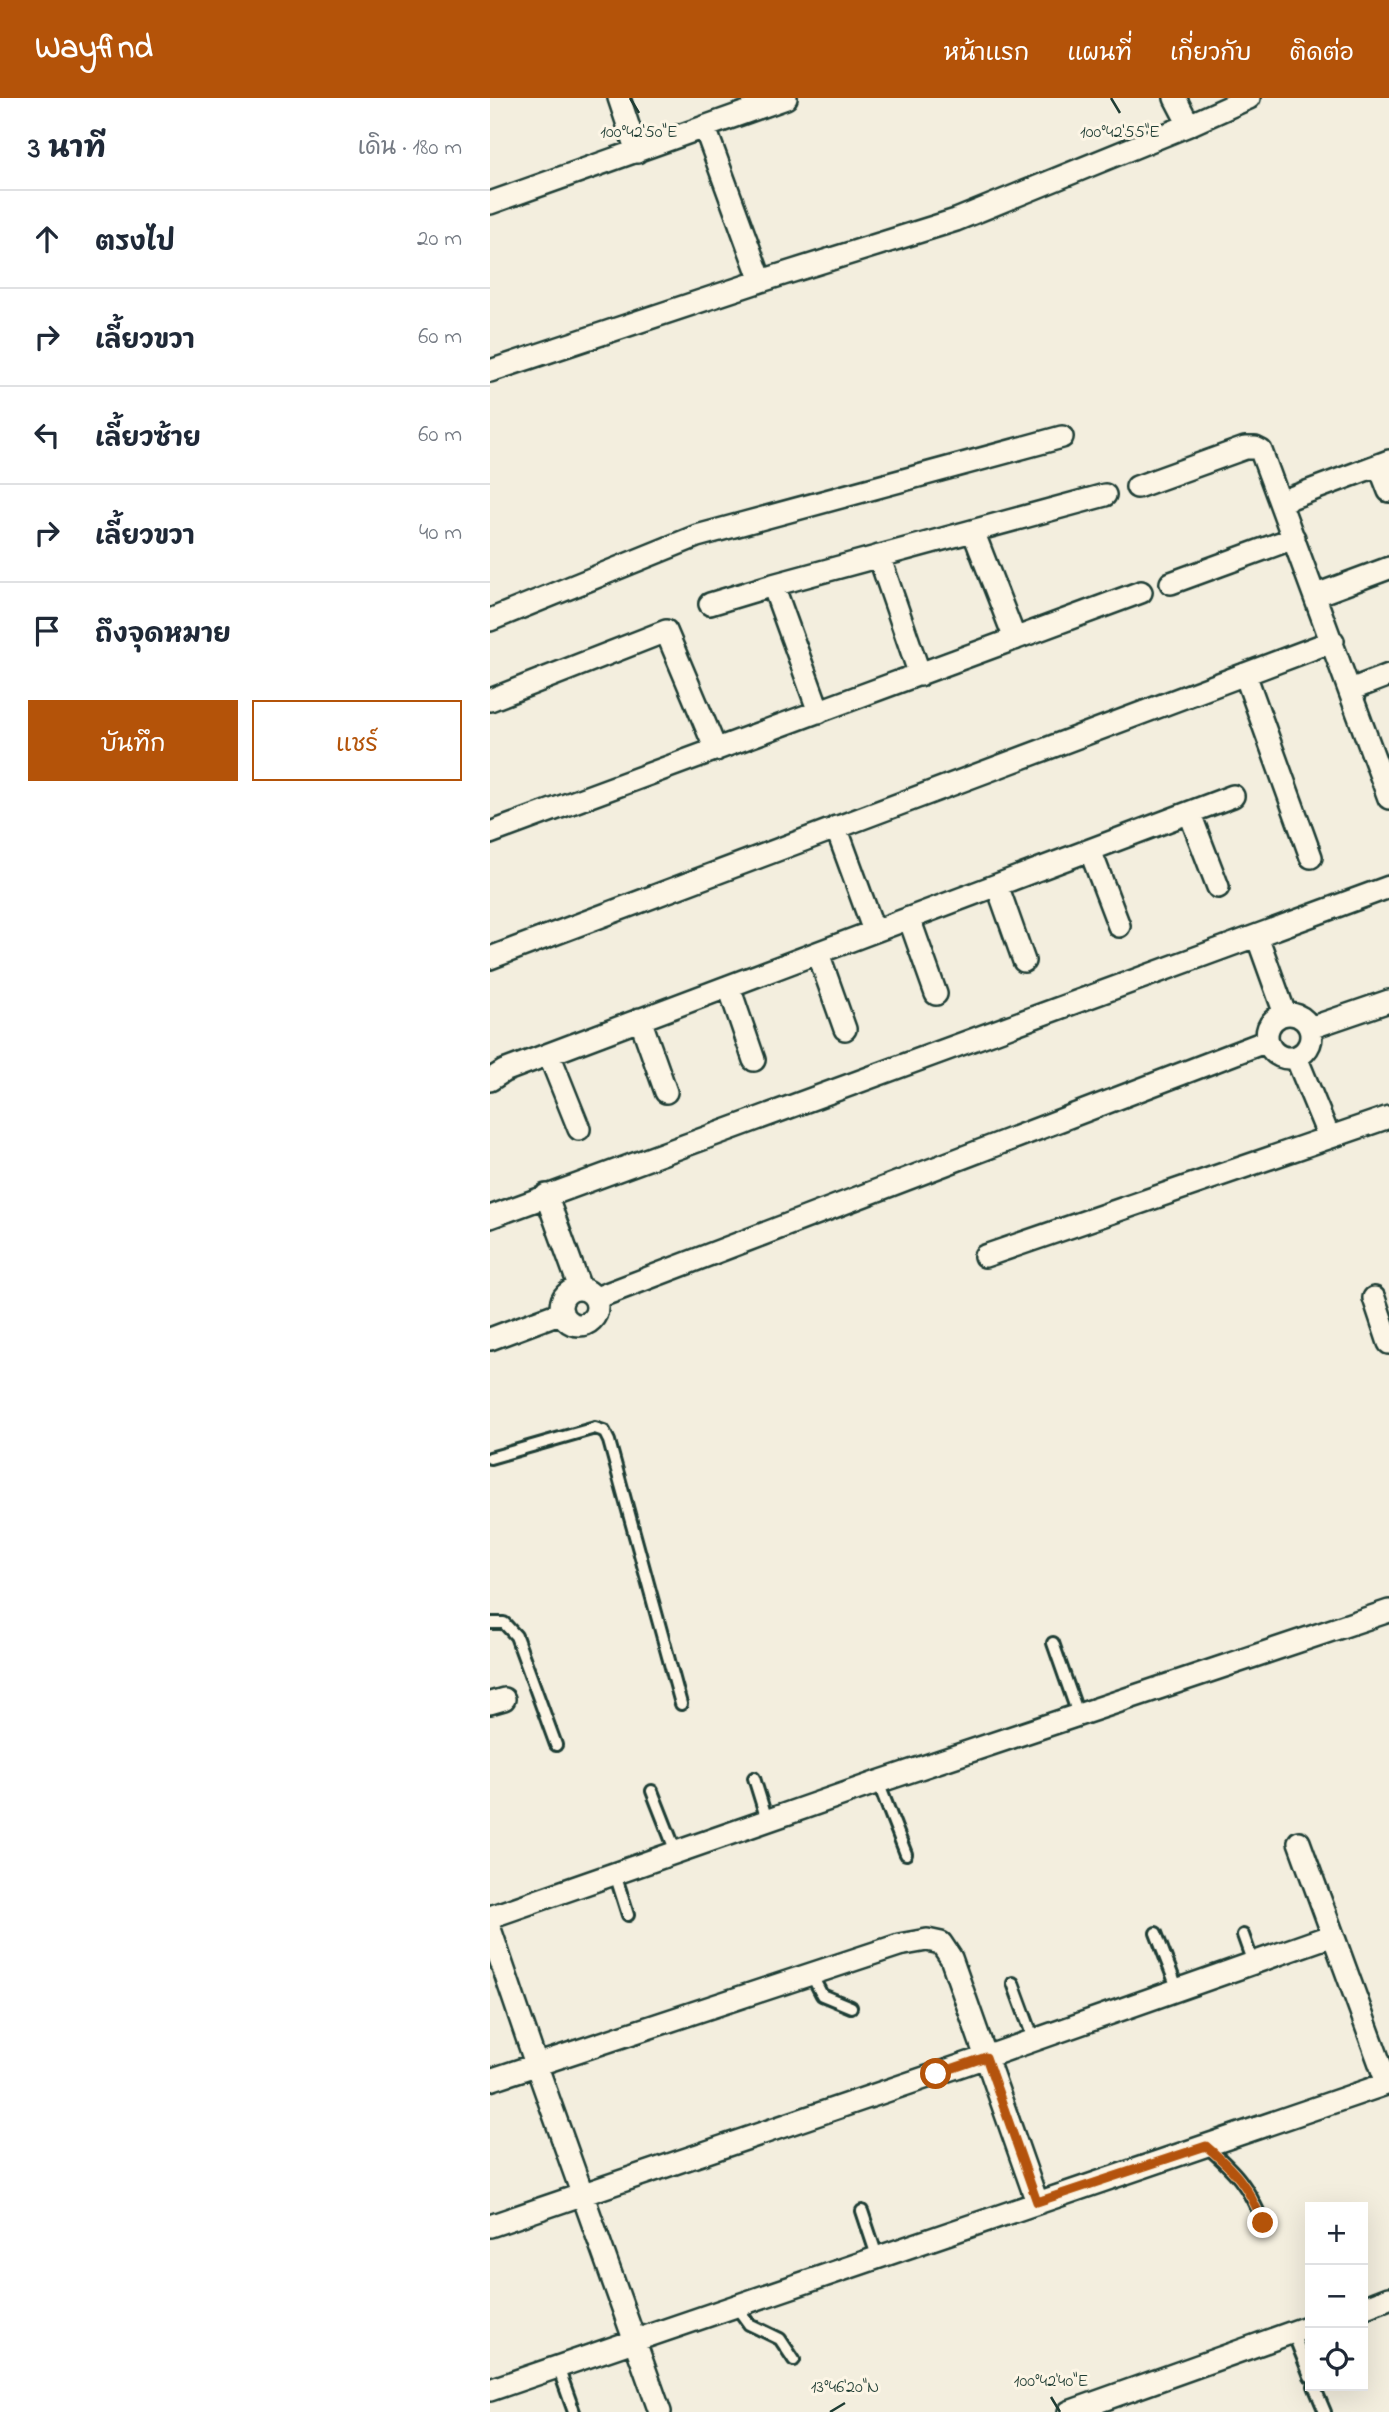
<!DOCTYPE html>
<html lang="th">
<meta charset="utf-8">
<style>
:root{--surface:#fff;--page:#f2f2f3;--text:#1f2937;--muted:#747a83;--line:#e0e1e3;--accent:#b45309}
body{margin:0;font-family:"Indie Flower","Playpen Sans Thai",sans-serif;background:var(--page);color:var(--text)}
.controls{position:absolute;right:21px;bottom:21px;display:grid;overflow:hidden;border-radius:0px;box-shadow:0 7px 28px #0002}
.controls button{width:63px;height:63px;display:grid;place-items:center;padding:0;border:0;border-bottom:2px solid var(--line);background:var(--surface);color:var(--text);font:35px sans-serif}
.stop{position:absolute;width:21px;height:21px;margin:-16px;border:5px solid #b45309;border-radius:50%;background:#fff}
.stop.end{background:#b45309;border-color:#fff;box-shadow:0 2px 7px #0008}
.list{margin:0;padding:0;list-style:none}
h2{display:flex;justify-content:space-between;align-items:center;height:91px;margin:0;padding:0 28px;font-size:30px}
h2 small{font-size:23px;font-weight:400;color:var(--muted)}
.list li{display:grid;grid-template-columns:46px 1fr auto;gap:21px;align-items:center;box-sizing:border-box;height:98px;padding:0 28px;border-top:2px solid var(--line)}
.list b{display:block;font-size:26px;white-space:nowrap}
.list em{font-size:23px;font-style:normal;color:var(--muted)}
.actions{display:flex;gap:14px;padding:21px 28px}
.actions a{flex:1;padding:16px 0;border:2px solid var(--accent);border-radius:0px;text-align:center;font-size:24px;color:var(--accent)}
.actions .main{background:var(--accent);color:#fff}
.icon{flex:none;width:38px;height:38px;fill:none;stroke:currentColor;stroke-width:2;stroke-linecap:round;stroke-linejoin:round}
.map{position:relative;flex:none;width:899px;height:2314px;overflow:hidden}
header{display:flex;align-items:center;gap:42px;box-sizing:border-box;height:98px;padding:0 35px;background:var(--accent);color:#fff}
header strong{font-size:33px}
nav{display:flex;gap:38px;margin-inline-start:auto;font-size:24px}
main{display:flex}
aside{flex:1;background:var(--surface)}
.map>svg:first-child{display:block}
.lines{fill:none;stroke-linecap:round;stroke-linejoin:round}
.lane-casing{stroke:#1f3d34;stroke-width:16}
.street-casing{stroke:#1f3d34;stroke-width:26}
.lane{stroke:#fcf5e5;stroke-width:10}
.street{stroke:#fcf5e5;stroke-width:21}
.route{stroke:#b45309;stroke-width:9}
.ticks{fill:none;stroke:#1f3d34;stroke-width:2.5}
.ticks-label{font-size:18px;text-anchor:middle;fill:#1f3d34;stroke:#fcf5e5;stroke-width:6;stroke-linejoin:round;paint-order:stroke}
</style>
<header>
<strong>Wayfind</strong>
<nav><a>หน้าแรก</a><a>แผนที่</a><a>เกี่ยวกับ</a><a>ติดต่อ</a></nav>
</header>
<main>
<aside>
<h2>3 นาที<small>เดิน · 180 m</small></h2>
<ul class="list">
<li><svg class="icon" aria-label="ahead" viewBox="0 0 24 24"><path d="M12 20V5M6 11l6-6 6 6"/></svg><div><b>ตรงไป</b></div><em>20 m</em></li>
<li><svg class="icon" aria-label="right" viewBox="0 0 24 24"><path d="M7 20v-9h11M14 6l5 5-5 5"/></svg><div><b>เลี้ยวขวา</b></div><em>60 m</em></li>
<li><svg class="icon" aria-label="left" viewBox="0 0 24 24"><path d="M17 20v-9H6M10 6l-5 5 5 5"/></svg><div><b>เลี้ยวซ้าย</b></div><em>60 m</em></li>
<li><svg class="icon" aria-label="right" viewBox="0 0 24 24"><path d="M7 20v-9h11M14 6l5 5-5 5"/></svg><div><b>เลี้ยวขวา</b></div><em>40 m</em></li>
<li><svg class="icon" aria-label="arrive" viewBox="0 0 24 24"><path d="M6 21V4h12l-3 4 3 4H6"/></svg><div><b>ถึงจุดหมาย</b></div></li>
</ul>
<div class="actions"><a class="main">บันทึก</a><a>แชร์</a></div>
</aside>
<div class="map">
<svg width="899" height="2314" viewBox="0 0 899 2314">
<rect width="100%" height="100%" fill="#f3eede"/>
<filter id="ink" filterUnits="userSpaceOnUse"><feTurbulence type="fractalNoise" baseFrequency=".0143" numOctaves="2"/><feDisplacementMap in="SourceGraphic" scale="14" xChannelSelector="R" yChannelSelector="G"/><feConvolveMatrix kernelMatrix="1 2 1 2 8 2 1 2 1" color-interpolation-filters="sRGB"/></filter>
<g filter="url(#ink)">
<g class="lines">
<g class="lane-casing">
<path id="lane" d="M0,1360L105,1330L114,1333L119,1343L191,1606
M0,1525H14L26,1538L66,1647
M563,1545L588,1616
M264,1680L277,1722
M388,1684L416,1756
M162,1693L186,1754
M125,1776L138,1817
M666,1835L688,1892
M753,1837L763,1865
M321,1876L332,1897L361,1909
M523,1885L544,1942
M716,2048C746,2074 758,2087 773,2125
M372,2113L387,2158
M246,2208L259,2226L290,2241L304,2262
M803,2235L820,2278
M68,2269L84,2314
M824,2288L835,2314"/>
</g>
<g class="street-casing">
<path id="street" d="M129,0L147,54
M685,0L699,27
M215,30L271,183
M0,105L296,0
M0,273L271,183L466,122L699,27L759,0
M889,367L899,393
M647,389L755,350H765L771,353L899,700
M790,404L899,363
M483,433L525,541
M389,458L430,577
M681,485L804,440
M283,487L329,614
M826,497L899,470
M220,506L283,487L615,397
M0,522L207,438L572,339
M755,576L821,759
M860,592L899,577
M0,602L176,533L226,652
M700,716L728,789
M346,729L384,833
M0,735L651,494
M600,752L629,828
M507,787L534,863
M419,820L446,896
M767,838L795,916
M328,855L355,931
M0,860L843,543
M239,889L264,962
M777 938a22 22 0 1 1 44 0a22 22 0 1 1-44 0Z
M150,921L176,994
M820,930L899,903
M59,956L89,1031
M806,959L839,1039
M0,982L14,973L743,698
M56,1097L90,1190
M0,1119L899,789
M495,1158L899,1019
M71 1209a18 18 0 1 1 36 0a18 18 0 1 1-36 0Z
M106,1200C330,1115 553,1027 777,943
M884,1200L899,1245
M0,1241L72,1214
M0,1605L14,1601
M809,1744L897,1985
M0,1819L388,1684L899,1513
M0,1831L46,1966L170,2314
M0,1982L409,1847L437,1842L451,1845L461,1860L547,2104
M0,2128L496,1959L843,1837
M873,2210L899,2200
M0,2292L899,1985
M579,2314L820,2228"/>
</g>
<use href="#lane" class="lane"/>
<use href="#street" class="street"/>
</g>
</g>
<g class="lines" filter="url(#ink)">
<path class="route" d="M446,1976L496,1959L547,2104L716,2048C746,2074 758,2087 773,2125"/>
</g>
<path class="ticks" d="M140,0L149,15M621,0L630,15M561,2299L570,2314M340,2314L355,2305"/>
<g class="ticks-label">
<text x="149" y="39">100°42'50"E</text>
<text x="630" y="39">100°42'55"E</text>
<text x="561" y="2288">100°42'40"E</text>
<text x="355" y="2294">13°46'20"N</text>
</g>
</svg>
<div class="controls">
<button>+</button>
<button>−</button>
<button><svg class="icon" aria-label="locate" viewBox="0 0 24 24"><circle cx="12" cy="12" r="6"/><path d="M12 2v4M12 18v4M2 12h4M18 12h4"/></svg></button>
</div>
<div class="stop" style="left:446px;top:1976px"></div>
<div class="stop end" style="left:773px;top:2125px"></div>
</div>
</main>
